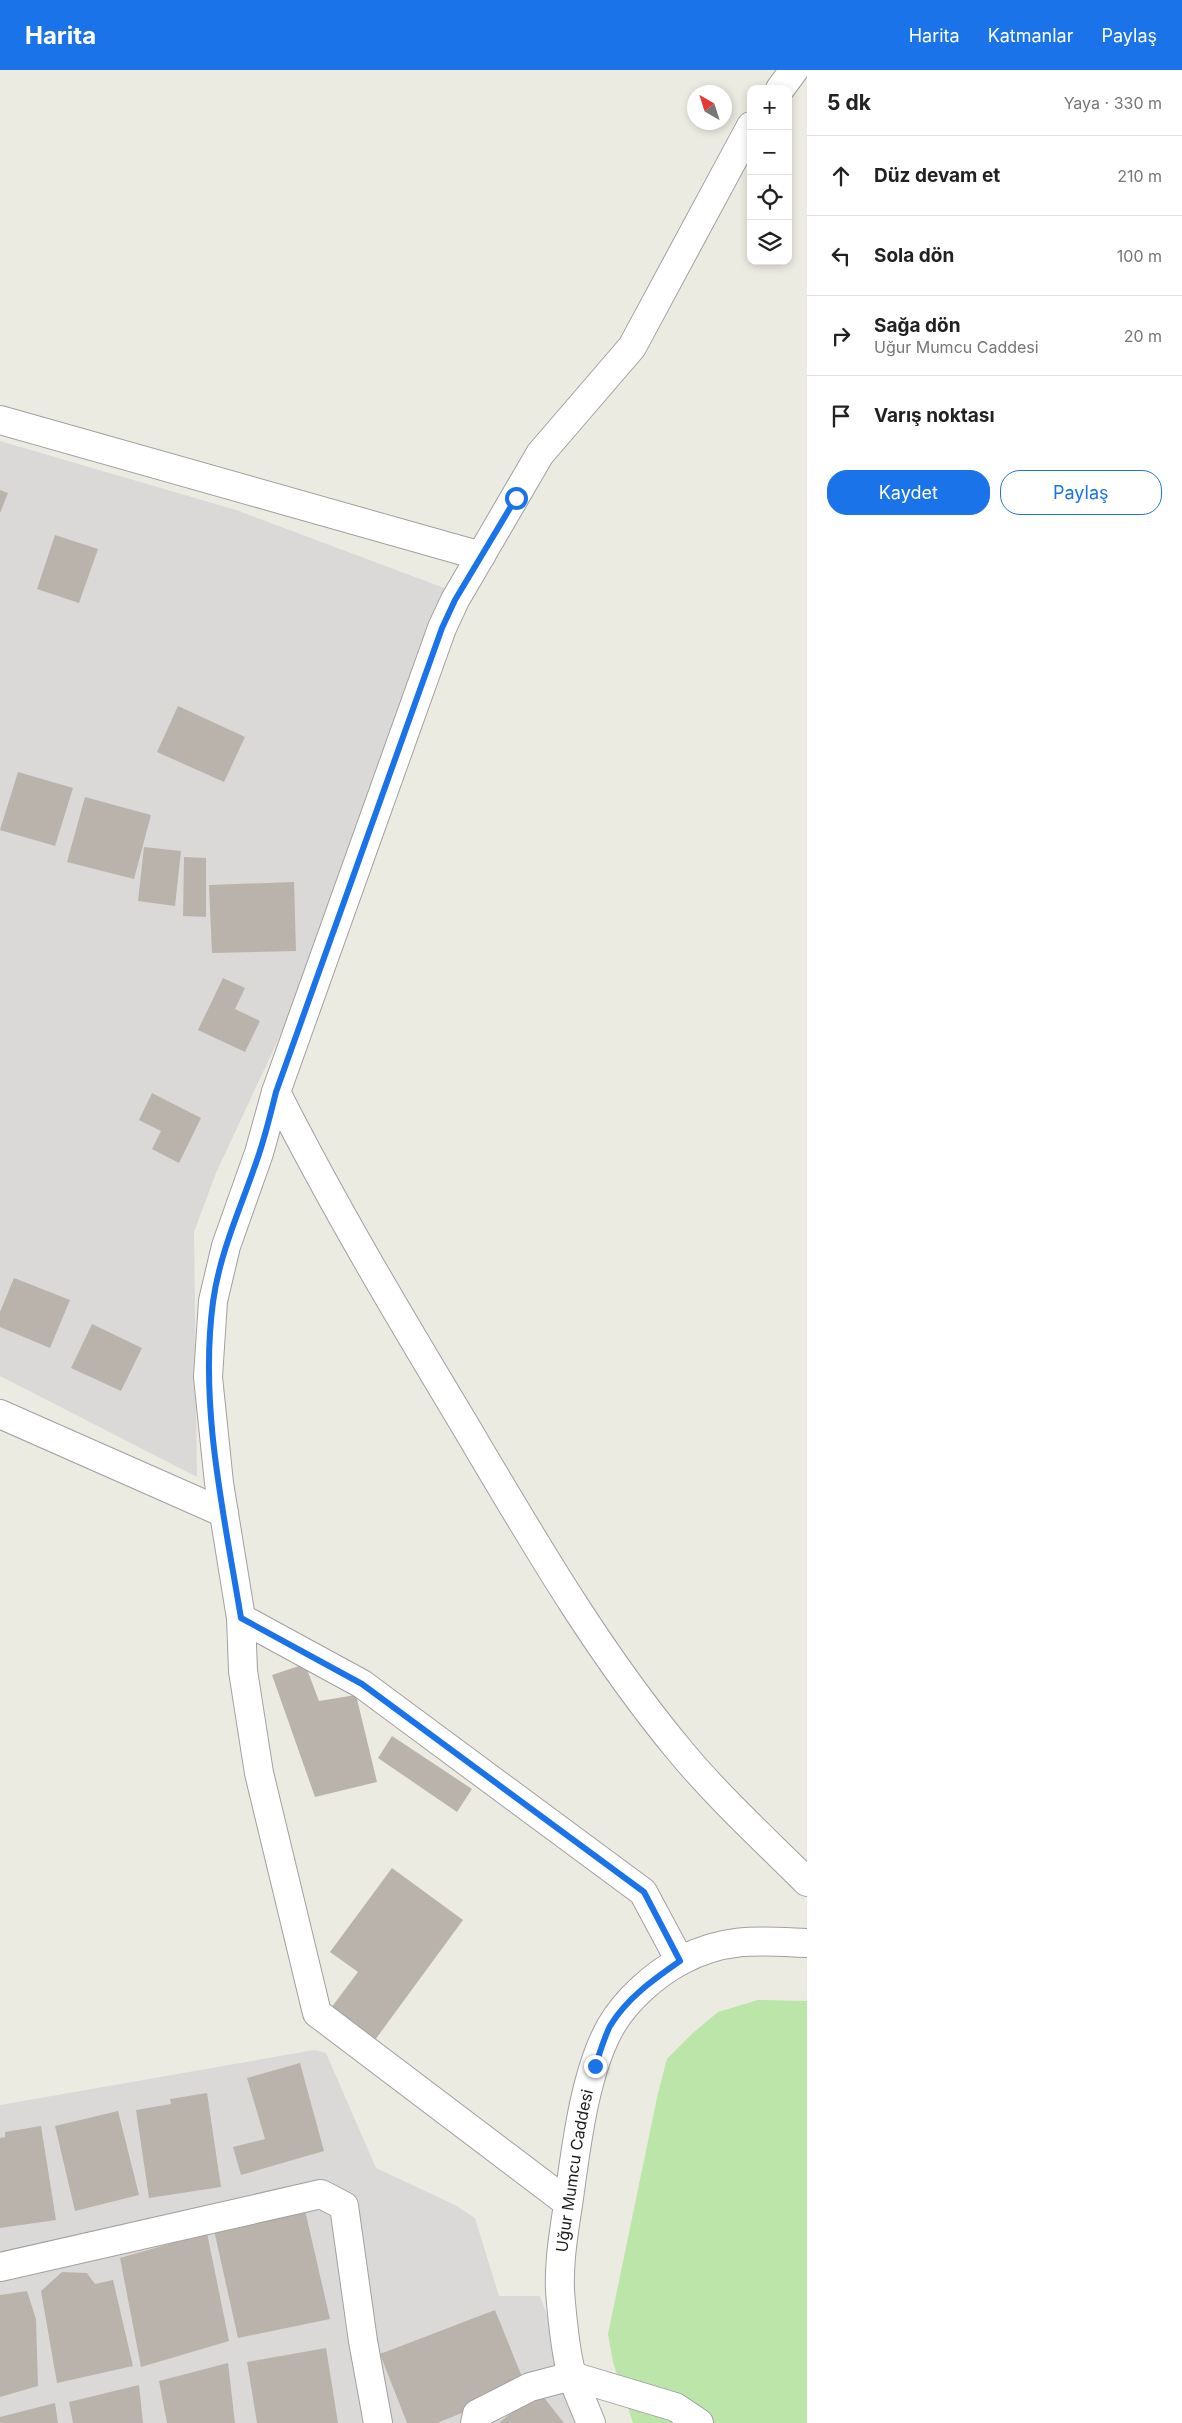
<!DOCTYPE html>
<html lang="tr">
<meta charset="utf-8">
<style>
:root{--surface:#fff;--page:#f2f2f2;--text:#222;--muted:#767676;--line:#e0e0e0;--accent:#1a73e8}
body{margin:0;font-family:Inter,sans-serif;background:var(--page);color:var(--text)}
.controls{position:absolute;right:15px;top:15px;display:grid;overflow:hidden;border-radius:10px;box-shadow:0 2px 8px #0003}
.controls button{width:45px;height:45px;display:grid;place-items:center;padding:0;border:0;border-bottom:1px solid var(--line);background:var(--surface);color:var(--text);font:25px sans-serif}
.compass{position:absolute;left:687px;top:15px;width:45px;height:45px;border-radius:50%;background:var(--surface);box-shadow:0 2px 8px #0003;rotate:321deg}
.stop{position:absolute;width:15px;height:15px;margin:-11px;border:4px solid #1a73e8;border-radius:50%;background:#fff}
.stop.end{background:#1a73e8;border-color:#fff;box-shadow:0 1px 5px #0008}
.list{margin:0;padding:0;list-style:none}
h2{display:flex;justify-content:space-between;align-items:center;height:65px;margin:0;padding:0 20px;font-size:21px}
h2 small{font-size:16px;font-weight:400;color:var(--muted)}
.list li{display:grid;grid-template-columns:32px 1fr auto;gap:15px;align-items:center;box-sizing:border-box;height:80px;padding:0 20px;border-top:1px solid var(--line)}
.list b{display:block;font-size:19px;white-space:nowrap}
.list p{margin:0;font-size:16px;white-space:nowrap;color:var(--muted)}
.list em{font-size:16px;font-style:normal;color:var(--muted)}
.actions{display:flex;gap:10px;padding:15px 20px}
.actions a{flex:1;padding:11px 0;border:1px solid var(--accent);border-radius:20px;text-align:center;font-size:18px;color:var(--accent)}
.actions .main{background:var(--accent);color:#fff}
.icon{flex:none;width:28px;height:28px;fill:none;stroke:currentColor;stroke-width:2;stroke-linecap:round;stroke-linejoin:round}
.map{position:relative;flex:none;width:807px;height:2353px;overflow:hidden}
header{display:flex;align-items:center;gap:30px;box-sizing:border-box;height:70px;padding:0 25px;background:var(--accent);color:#fff}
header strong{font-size:24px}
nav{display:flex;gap:28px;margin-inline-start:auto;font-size:18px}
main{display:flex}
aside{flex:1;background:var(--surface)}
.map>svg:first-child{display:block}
.residential{fill:#dad9d8}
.grass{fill:#bce5a9}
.building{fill:#b9b3ab}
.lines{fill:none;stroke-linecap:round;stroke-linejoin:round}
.minor-casing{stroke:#a0a0a0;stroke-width:30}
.minor{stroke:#fff;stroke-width:28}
.route{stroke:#1a73e8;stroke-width:6}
.labels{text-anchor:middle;stroke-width:5;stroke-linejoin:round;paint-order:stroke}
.street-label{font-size:16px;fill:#1c1c1c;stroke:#fff}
</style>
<header>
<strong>Harita</strong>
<nav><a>Harita</a><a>Katmanlar</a><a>Paylaş</a></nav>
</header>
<main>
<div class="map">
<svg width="807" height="2353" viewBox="0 0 807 2353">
<rect width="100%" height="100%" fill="#ecebe2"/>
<path class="residential" d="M0,371L236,440L447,519L350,788L285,955L216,1103L194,1162L197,1407L0,1306Z
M314,1980L326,1983L376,2098L455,2135L475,2148L499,2226H540L562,2285L581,2353H0V2035Z"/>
<path class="grass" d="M758,1930L807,1931V2353H633L613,2292L608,2264L658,2023L667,1989L694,1962L718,1942Z"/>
<path class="building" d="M0,420L8,423L0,443Z
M55,465L98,479L79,533L37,519Z
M178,636L245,667L224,712L157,682Z
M18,702L73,718L55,776L0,760Z
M85,727L151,745L134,809L67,792Z
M144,777L181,781L175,836L138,831Z
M184,787L206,788V847L183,846Z
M294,812L296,881L212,883L209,815Z
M223,908L245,918L235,939L260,951L245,982L198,960Z
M152,1023L201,1048L179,1093L152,1079L161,1061L139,1050Z
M14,1208L70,1230L50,1278L0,1257V1242Z
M92,1254L142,1278L121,1321L71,1298Z
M305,1594L319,1631L356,1625L377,1712L315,1727L272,1605Z
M392,1666L472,1719L457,1742L378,1688Z
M392,1798L463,1850L375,1970L331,1938L358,1902L330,1882Z
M300,1993L324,2081L241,2105L233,2077L265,2069L247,2008Z
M207,2023L221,2117L149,2128L136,2040L171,2034L170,2029Z
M118,2041L139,2125L75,2141L55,2056Z
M41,2056L56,2150L0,2158V2068L5,2067V2062Z
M304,2136L330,2249L238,2268L214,2160Z
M207,2163L229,2271L141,2297L120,2188Z
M62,2202L87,2203L95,2214L113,2210L133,2296L57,2313L41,2221Z
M27,2221L36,2249L38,2316L0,2327V2225Z
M495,2240L526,2317L437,2353H407L380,2284Z
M326,2278L338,2353H257L247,2292Z
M228,2293L235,2353H167L159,2311Z
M139,2315L143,2353H73L69,2332Z
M538,2320L564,2353H499Z
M55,2333L58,2353H0V2347Z"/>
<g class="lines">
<g class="minor-casing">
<g id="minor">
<path d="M780,19L794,0"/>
<path d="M0,350L481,486"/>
<path d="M276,1022C333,1135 398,1244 463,1352C530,1465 596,1580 680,1681C719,1728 764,1769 807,1812"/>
<path d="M0,1344L224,1443"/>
<path d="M241,1548L362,1614L643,1822L680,1891"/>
<path d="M568,2133L317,1943L259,1703L243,1601L241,1548L219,1413L208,1307L213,1231L226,1176L259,1083L276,1022L442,558L455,530L540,384L632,277L751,56"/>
<path d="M0,2197L321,2124L344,2136L363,2271L378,2353"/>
<path d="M475,2353L477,2344L530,2317L572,2306L675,2337L699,2353"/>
<path id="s1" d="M591,2353C585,2338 578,2323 573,2308C566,2289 563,2254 561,2233C557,2198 564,2162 569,2128C576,2077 585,2001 611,1956C626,1930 655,1904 682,1890C726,1867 759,1871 807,1873"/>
</g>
</g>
<use href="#minor" class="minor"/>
</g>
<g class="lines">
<path class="route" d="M516,428L455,530L442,558L276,1022C271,1042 266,1063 259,1084C243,1133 220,1180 213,1232C199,1336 224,1445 241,1548L362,1614L644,1822L680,1891C654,1909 627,1928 610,1956C604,1968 600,1983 595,1996"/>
</g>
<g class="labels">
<g class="street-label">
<text dy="6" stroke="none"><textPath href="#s1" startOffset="258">Uğur Mumcu Caddesi</textPath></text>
</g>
</g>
</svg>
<div class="controls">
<button>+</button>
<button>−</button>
<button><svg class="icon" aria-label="locate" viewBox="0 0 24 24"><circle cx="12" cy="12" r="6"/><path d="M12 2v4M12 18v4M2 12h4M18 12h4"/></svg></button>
<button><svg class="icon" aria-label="layers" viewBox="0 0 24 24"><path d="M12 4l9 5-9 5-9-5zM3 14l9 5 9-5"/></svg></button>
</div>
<svg class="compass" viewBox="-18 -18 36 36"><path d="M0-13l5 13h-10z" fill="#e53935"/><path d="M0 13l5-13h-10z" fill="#767676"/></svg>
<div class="stop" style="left:516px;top:428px"></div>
<div class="stop end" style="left:595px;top:1996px"></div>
</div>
<aside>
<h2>5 dk<small>Yaya · 330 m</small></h2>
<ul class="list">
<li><svg class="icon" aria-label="ahead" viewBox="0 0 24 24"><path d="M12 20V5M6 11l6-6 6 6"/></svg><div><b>Düz devam et</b></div><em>210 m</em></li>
<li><svg class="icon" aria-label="left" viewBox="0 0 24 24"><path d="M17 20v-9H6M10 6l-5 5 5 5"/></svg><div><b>Sola dön</b></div><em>100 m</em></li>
<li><svg class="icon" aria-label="right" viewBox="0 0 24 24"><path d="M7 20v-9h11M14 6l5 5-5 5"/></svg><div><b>Sağa dön</b><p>Uğur Mumcu Caddesi</p></div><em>20 m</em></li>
<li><svg class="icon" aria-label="arrive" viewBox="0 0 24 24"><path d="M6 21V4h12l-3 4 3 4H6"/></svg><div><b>Varış noktası</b></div></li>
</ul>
<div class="actions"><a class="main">Kaydet</a><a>Paylaş</a></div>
</aside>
</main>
